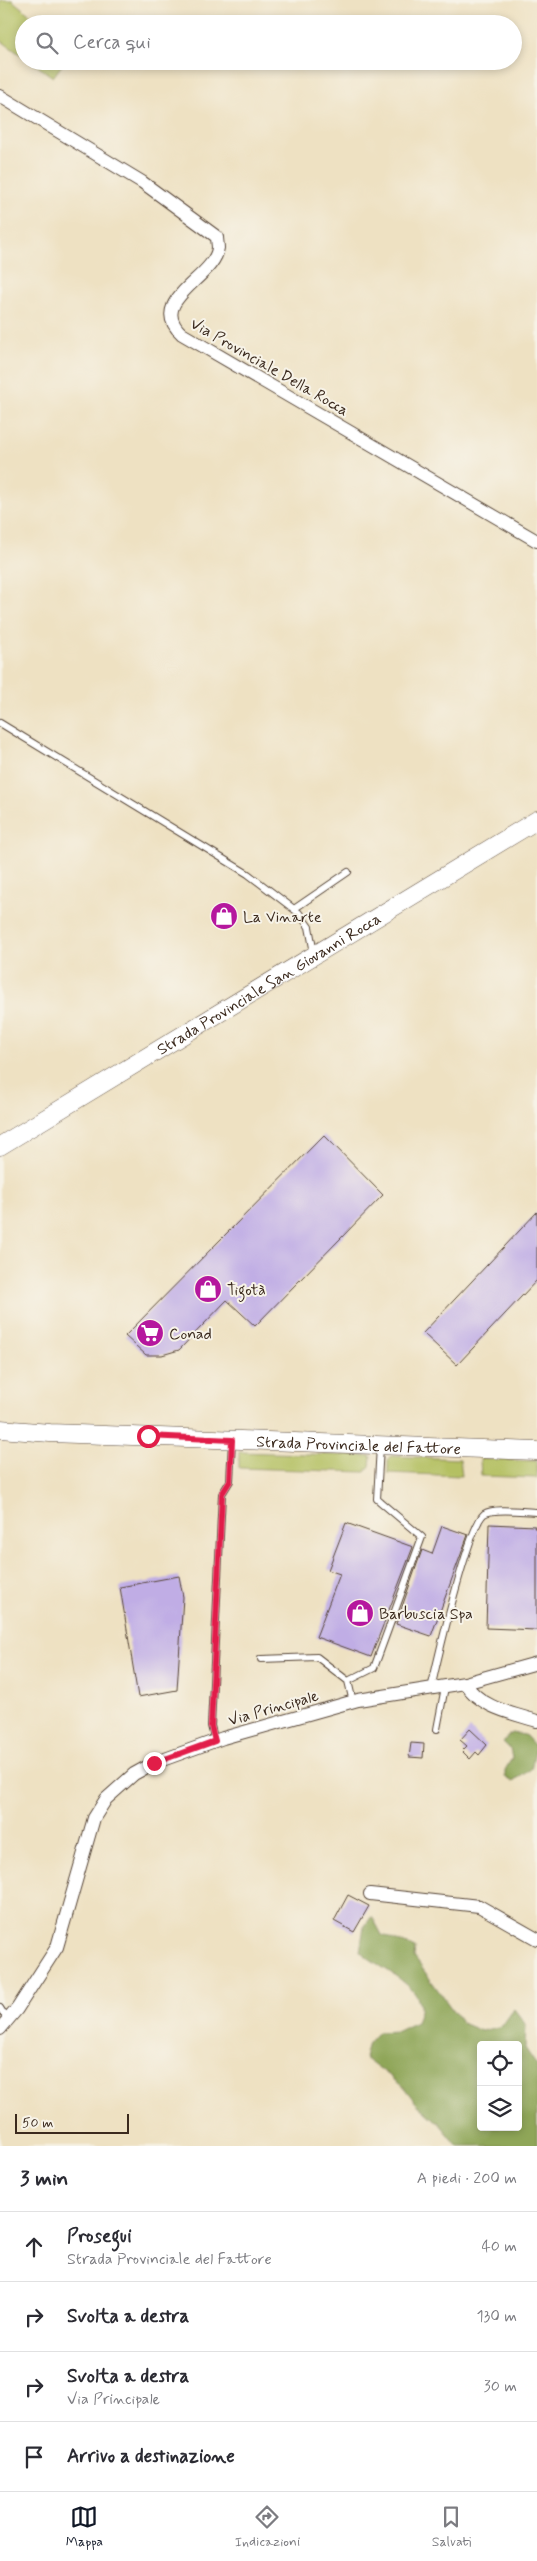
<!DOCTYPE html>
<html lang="it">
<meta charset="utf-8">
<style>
:root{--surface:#fff;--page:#f7f7f7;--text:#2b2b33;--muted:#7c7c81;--line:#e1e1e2;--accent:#111827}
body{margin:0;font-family:Mynerve,sans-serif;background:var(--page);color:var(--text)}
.controls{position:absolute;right:15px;bottom:15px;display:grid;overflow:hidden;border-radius:5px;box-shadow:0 2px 8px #0003}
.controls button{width:45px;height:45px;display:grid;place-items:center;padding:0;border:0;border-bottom:1px solid var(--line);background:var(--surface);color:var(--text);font:25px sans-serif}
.scale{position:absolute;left:15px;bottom:12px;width:114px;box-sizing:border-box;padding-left:5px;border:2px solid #3b2a1e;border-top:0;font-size:14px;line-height:18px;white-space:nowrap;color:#3b2a1e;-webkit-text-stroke:4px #f7f3e8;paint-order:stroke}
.stop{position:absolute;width:15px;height:15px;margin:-11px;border:4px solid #e11d48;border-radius:50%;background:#fff}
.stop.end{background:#e11d48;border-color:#fff;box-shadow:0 1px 5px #0008}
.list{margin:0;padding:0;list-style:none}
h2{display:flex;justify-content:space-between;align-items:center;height:65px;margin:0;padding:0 20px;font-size:21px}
h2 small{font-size:16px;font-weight:400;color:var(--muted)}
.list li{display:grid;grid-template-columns:32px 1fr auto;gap:15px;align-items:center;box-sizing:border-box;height:70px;padding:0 20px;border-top:1px solid var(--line)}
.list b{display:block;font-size:19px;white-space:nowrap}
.list p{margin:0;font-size:16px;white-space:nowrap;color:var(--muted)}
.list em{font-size:16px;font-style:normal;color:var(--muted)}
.icon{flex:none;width:28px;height:28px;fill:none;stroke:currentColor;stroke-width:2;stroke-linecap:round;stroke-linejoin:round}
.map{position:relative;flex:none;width:537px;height:2146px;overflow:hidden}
.search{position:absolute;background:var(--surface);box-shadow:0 2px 8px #0003;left:15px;right:15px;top:15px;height:55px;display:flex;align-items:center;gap:12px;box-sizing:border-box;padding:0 18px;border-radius:28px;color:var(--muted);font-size:19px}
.sheet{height:345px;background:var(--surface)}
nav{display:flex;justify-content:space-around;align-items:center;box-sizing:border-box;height:70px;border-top:1px solid var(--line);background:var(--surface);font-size:14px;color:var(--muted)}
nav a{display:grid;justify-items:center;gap:2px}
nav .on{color:var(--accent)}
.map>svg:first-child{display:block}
.green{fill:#b4c062;stroke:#787540}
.forest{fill:#8fa658;stroke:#65683b;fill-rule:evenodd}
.building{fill:#c0ade5}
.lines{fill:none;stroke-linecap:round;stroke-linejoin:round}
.lane-casing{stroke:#564537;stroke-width:8}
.street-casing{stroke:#564537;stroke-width:14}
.secondary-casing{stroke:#564537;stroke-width:19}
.lane{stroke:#fff;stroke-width:6}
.street{stroke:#fff;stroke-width:12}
.secondary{stroke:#fff;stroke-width:18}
.route{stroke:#e11d48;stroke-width:6}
.labels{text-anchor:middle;stroke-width:4;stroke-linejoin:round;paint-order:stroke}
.street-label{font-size:16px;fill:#3b2a1e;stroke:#f7f3e8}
.poi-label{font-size:16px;fill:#3b2a1e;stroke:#f7f3e8;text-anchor:start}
</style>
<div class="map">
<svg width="537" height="2146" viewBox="0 0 537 2146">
<rect width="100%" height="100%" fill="#f7f3e8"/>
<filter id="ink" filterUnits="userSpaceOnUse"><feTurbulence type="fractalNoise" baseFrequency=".02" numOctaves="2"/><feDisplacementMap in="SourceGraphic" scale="10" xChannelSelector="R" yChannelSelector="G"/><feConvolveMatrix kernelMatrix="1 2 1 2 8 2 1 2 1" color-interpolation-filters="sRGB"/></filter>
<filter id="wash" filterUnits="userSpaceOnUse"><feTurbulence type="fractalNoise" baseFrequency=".0096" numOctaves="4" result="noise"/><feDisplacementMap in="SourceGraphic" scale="20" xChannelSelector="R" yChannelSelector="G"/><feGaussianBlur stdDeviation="1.12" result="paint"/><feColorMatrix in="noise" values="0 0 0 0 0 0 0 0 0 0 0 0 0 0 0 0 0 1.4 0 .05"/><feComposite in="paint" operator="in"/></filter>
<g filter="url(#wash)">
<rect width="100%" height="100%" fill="#eee1c2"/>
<path class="green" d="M0,0H12L41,24H24V57L0,40Z
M30,61H65L53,77Z
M239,1452L371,1456L370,1466L365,1472L239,1468Z
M391,1456L460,1459L462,1476L388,1473V1460Z
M480,1459L537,1461V1478L481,1476Z"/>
<path class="forest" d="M511,1733L525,1735L536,1747L531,1769L513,1782L505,1777V1770L512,1758L510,1749L503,1742Z
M372,1916L382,1935L415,1948L414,1957L462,2023L481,2031L502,2026L514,2009L526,2025L525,2048L537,2066V2146H458L440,2124L417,2104L402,2085L364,2057L368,2043L378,2032L398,2031L416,2022C418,2017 421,2011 420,2006C418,1983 375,1966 360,1951L364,1927ZM481,2045H518V2127H481Z"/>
<g id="blocks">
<path class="building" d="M324,1135L383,1195L255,1326L227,1300L179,1350L162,1355H146L125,1336Z
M537,1212V1280L457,1365L423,1333Z
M346,1523L413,1547L371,1657L316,1637L340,1574L328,1570Z
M489,1524L535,1526L534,1528H537V1630L486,1628Z
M442,1526L468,1535L431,1636L396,1624L422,1550L432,1554Z
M179,1576L183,1597L177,1690L138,1697L120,1587Z
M470,1729L487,1745L479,1755L476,1752L470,1759L462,1751L467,1746L460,1740Z
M411,1743L424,1744L423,1758L409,1757Z
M348,1895L369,1906L354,1932L334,1921Z"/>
</g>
</g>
<g filter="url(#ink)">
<use href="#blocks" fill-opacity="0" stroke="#564537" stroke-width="1"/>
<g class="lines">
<g class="lane-casing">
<path id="lane" d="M0,723L248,874L299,913L309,927L314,953
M294,909L348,872
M261,1659L317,1657L348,1681
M431,1689C437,1662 468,1527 484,1514C494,1507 525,1512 537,1512
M353,1702L348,1681L374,1668L422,1537L377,1499L380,1446
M437,1729L445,1687
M215,1741L211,1726L222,1494L230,1481L232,1441
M0,2008L7,2019"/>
</g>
<g class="street-casing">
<path id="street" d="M0,96L142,182L217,237C217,240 218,245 218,248C215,278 145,301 182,334L537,541
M465,1683C480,1708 512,1713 537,1721
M370,1894L479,1906L537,1939
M0,2029L17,2009L57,1947L94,1818L106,1799L134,1774L154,1763L223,1738L358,1700L465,1683L537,1663"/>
</g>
<g class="secondary-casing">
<g id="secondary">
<path id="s1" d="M0,1146L537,820"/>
<path id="s2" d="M0,1429L50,1433L537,1451"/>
</g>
</g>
<use href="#lane" class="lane"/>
<use href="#street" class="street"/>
<use href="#secondary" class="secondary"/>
</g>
</g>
<g class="lines" filter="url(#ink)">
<path class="route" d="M148,1436L232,1440L230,1481L222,1494L211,1726L215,1741L154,1763"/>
</g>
<defs>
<g id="shop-disc" transform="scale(1.4375)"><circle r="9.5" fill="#b5179e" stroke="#f7f3e8"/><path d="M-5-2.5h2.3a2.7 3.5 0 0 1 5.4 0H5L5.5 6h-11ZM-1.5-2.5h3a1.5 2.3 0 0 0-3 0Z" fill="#fff"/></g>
<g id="supermarket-disc" transform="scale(1.4375)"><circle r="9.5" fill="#b5179e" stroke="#f7f3e8"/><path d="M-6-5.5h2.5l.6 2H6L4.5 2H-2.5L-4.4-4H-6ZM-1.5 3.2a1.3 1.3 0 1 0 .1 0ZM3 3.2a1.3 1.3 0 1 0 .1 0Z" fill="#fff"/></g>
</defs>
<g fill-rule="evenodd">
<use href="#shop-disc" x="224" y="916"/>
<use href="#shop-disc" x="208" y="1289"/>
<use href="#supermarket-disc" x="150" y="1333"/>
<use href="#shop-disc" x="360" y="1613"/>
</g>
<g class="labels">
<g class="street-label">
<text transform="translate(270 366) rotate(30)" y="6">Via Provinciale Della Rocca</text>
<text dy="6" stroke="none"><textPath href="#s1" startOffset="314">Strada Provinciale San Giovanni Rocca</textPath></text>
<text dy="6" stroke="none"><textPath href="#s2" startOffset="359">Strada Provinciale del Fattore</textPath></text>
<text transform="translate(273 1707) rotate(-16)" y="6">Via Principale</text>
</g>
<g class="poi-label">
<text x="243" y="922">La Vinarte</text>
<text x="227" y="1295">Tigotà</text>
<text x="169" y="1339">Conad</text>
<text x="379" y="1619">Barbuscia Spa</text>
</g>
</g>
</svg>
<div class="controls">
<button><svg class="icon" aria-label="locate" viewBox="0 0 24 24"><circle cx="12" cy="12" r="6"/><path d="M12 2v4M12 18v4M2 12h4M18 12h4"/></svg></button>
<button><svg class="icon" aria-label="layers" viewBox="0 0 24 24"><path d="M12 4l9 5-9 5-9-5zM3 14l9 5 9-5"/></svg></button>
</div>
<div class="scale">50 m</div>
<div class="stop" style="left:148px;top:1436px"></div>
<div class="stop end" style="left:154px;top:1763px"></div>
<div class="search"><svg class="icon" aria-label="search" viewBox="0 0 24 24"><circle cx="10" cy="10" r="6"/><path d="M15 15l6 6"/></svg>Cerca qui</div>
</div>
<section class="sheet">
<h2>3 min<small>A piedi · 200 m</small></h2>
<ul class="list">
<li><svg class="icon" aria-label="ahead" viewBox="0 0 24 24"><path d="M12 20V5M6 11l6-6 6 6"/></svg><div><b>Prosegui</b><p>Strada Provinciale del Fattore</p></div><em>40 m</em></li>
<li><svg class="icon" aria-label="right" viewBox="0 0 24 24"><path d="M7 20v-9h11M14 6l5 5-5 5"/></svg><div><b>Svolta a destra</b></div><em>130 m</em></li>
<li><svg class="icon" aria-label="right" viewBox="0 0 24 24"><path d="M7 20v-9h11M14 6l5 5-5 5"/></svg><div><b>Svolta a destra</b><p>Via Principale</p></div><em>30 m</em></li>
<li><svg class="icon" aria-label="arrive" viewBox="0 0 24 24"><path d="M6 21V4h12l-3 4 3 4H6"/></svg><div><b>Arrivo a destinazione</b></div></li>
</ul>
</section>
<nav>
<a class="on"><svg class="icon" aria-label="map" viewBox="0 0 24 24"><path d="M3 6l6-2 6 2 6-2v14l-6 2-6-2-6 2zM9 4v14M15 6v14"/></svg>Mappa</a>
<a><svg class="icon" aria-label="directions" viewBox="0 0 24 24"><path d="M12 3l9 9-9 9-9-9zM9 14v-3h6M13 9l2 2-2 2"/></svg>Indicazioni</a>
<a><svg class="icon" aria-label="saved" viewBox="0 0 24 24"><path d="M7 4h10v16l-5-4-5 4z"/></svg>Salvati</a>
</nav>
